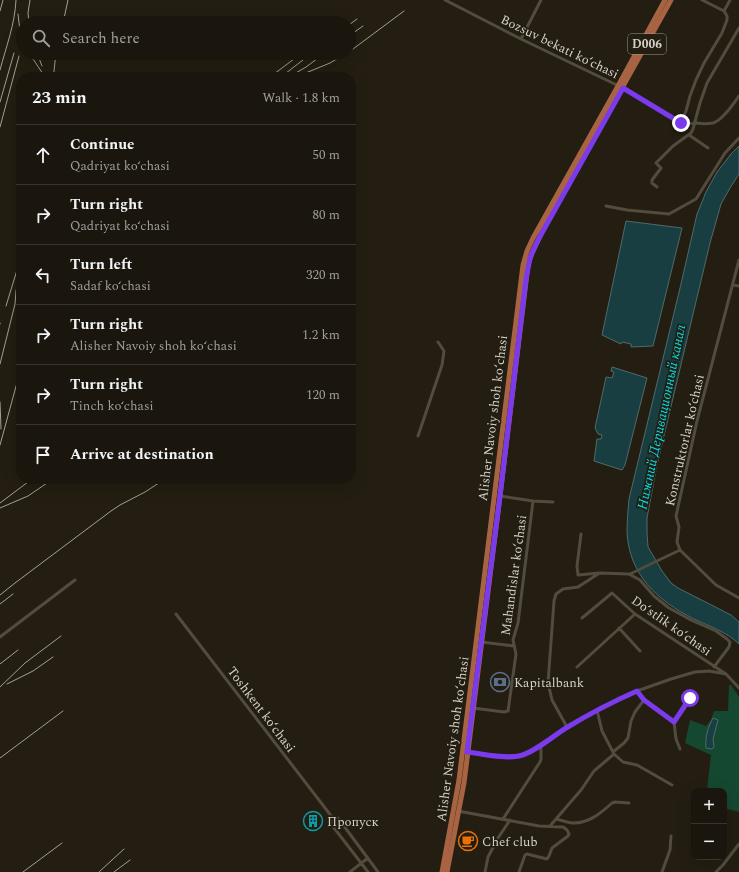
<!DOCTYPE html>
<meta charset="utf-8">
<style>
:root{--surface:#1a160d;--page:#231f16;--text:#f1f3f6;--muted:#9f9f9d;--line:#38352e}
body{margin:0;font-family:Spectral,serif;background:var(--page);color:var(--text)}
.controls{position:absolute;right:12px;bottom:12px;display:grid;overflow:hidden;border-radius:8px;box-shadow:0 4px 16px #0002}
.controls button{width:36px;height:36px;display:grid;place-items:center;padding:0;border:0;border-bottom:1px solid var(--line);background:var(--surface);color:var(--text);font:20px sans-serif}
.stop{position:absolute;width:12px;height:12px;margin:-9px;border:3px solid #7c3aed;border-radius:50%;background:#fff}
.stop.end{background:#7c3aed;border-color:#fff;box-shadow:0 1px 4px #0008}
.list{margin:0;padding:0;list-style:none}
h2{display:flex;justify-content:space-between;align-items:center;height:52px;margin:0;padding:0 16px;font-size:17px}
h2 small{font-size:13px;font-weight:400;color:var(--muted)}
.list li{display:grid;grid-template-columns:26px 1fr auto;gap:12px;align-items:center;box-sizing:border-box;height:60px;padding:0 16px;border-top:1px solid var(--line)}
.list b{display:block;font-size:15px;white-space:nowrap}
.list p{margin:0;font-size:13px;white-space:nowrap;color:var(--muted)}
.list em{font-size:13px;font-style:normal;color:var(--muted)}
.icon{flex:none;width:22px;height:22px;fill:none;stroke:currentColor;stroke-width:2;stroke-linecap:round;stroke-linejoin:round}
.map{position:relative;flex:none;width:739px;height:872px;overflow:hidden}
.search{position:absolute;background:var(--surface);box-shadow:0 4px 16px #0002;left:16px;top:16px;width:340px;height:44px;display:flex;align-items:center;gap:10px;box-sizing:border-box;padding:0 14px;border-radius:22px;color:var(--muted);font-size:15px}
.panel{position:absolute;background:var(--surface);box-shadow:0 4px 16px #0002;left:16px;top:72px;width:340px;height:412px;border-radius:16px}
.map>svg:first-child{display:block}
.green{fill:#154831}
.water{fill:#183e41;stroke:#506a6a}
.lines{fill:none;stroke-linecap:round;stroke-linejoin:round}
.pedestrian{stroke:#524c3e;stroke-width:2.5}
.minor{stroke:#524c3e;stroke-width:3}
.primary{stroke:#a76342;stroke-width:5}
.rail{stroke:#a3a096;stroke-width:1}
.route{stroke:#7c3aed;stroke-width:5}
.labels{text-anchor:middle;stroke-width:3.5;stroke-linejoin:round;paint-order:stroke}
.shield{fill:#231e11;stroke:#9f9b92;stroke-width:1}
.shield-label{font-size:12px;font-weight:bold;fill:#d4d1c9}
.street-label{font-size:13px;fill:#d4d1c9;stroke:#231e11}
.poi-label{font-size:13px;fill:#d4d1c9;stroke:#231e11;text-anchor:start}
.water-label{font-size:14px;font-style:italic;fill:#00dbea;stroke:#231e11}
</style>
<div class="map">
<svg width="739" height="872" viewBox="0 0 739 872">
<rect width="100%" height="100%" fill="#231e11"/>
<path class="green" d="M729,685H731L739,697V812L724,808V791H707L711,755L685,743L690,720L706,726L711,720L714,711H728Z"/>
<path class="water" d="M739,146V174L730,188L721,204L710,243L657,465L647,518V533L648,547L662,571L671,583L678,588L731,615L739,622V644C725,631 711,627 694,619C658,601 629,575 627,532C627,521 628,510 629,499L681,284L697,214L706,192L717,172L731,154Z
M626,221L682,228L653,346L631,347V344L622,342L621,344L602,335Z
M612,367L647,378L625,465L622,470L594,461L597,439H601L602,435L598,434L595,428L606,377L612,378L614,372L611,371Z
M713,718L718,720L713,739L714,747L712,749L706,748C705,737 708,727 713,718Z"/>
<g class="lines">
<path class="pedestrian" d="M630,574L659,560"/>
<path class="minor" d="M445,0L521,39L623,88L681,123C688,125 691,123 697,123C702,124 708,124 713,123C723,120 733,104 739,96
M724,11L730,0
M521,39L541,0
M681,123L686,111L690,96L696,80L704,63L722,33L727,20V16L724,11L702,0
M689,135L708,148
M657,187L652,183V180L661,168L656,163L673,146L691,133L693,129L700,103L707,83L739,28
M606,206L627,210L669,214L696,199L725,153L739,138
M739,260L697,421L676,516L679,527L677,542L680,550L716,585L739,598
M733,285L739,286
M418,436L442,365L444,351L438,342
M500,496L533,501L553,502
M581,534L577,566L578,575L599,573L629,574L640,580L654,596L669,608L691,620L716,631L727,639L730,642L729,647L714,667
M659,560L680,550
M176,614L332,817
M582,618L612,593L635,614L726,674L739,688
M619,628L640,651
M0,637L75,580
M481,642L514,646
M577,667L635,614
M637,691L644,700L674,722
M473,708L504,712L508,711L516,654L513,640L518,623L533,501
M597,710L602,731L614,754L623,762L637,765L672,785
M567,727L552,700L548,683L554,601L556,594L563,589L578,587L598,574
M680,749L676,739L674,722L690,698
M466,752C486,754 508,760 527,753L567,727L597,710L637,691L671,679L695,672L709,671L726,674
M613,752L624,743L628,738L631,721L635,712L644,700
M458,811L539,826L563,827L567,830L569,834L568,836L552,848L549,856L547,859L527,854L525,855L519,872
M503,819L540,762L541,759V744
M556,819C561,820 566,822 572,823C588,824 601,813 612,803L615,802L629,803
M550,826L581,790L594,771L614,754
M350,872L368,858
M368,872L331,824L332,817L338,818L378,872
M485,872L488,857L498,838L510,820
M662,872L670,850L671,836
M716,872L723,865L739,844"/>
<path class="primary" d="M442,872L459,780L523,265L527,251L533,238L618,86L665,0
M447,872L464,783L500,496L528,265L532,253L544,228L671,0"/>
<path class="rail" d="M0,11L3,0
M18,14L20,31L23,39
M29,23L28,13L30,0
M63,23L68,0
M349,25L357,19
M349,36L363,26
M349,52L404,11
M29,53L45,77
M37,53L42,66
M0,70C6,47 15,24 16,0
M54,77V71L56,53
M270,77L302,53
M281,77L312,53
M289,77L306,67L325,53
M296,77L330,63L347,53
M0,102L14,53
M0,127L19,56
M6,306L21,257
M0,324V323
M0,364L15,304L16,291L21,268
M0,402L1,429
M0,445L21,368
M0,503L32,479
M0,508L28,496L53,479
M0,595L15,583L111,511L120,505L145,492L165,479
M0,604L13,594
M0,664L18,650
M7,684L33,671L53,657
M0,687L25,663L61,636
M0,758L63,711
M23,872L62,843
M99,872L124,849
M114,872L130,860"/>
</g>
<g class="lines">
<path class="route" d="M681,123L623,88L538,240L530,258L526,279L500,496L467,752C484,754 503,759 519,756C534,753 553,736 566,728C589,714 612,702 637,691L644,700L674,722L690,698"/>
</g>
<defs>
<g id="bank-ring" transform="scale(1)"><circle r="9.5" fill="#231e11" stroke="#5c6f8a" stroke-width="1.5"/><path d="M-6-4H6V4H-6ZM0-2.3a2.3 2.3 0 1 0 0 4.6a2.3 2.3 0 1 0 0-4.6Z" fill="#5c6f8a"/></g>
<g id="building-ring" transform="scale(1)"><circle r="9.5" fill="#231e11" stroke="#0f9aa8" stroke-width="1.5"/><path d="M-4-6H4V6H1V3H-1V6H-4ZM-2.5-4.3h1.7v1.8h-1.7ZM.8-4.3h1.7v1.8H.8ZM-2.5-1h1.7V.8h-1.7ZM.8-1h1.7V.8H.8Z" fill="#0f9aa8"/></g>
<g id="cafe-ring" transform="scale(1)"><circle r="9.5" fill="#231e11" stroke="#e8710a" stroke-width="1.5"/><path d="M-5.5-4.5H6V0H3Q3 3.5 0 3.5H-2.5Q-5.5 3.5-5.5 0ZM3-3.2v2h1.7v-2ZM-6 4.5H4V6H-6Z" fill="#e8710a"/></g>
</defs>
<g fill-rule="evenodd">
<use href="#bank-ring" x="500" y="682"/>
<use href="#building-ring" x="313" y="821"/>
<use href="#cafe-ring" x="468" y="841"/>
</g>
<g class="labels">
<rect class="shield" x="628" y="34" width="38" height="20" rx="3"/>
<g class="shield-label">
<text x="647" y="48">D006</text>
</g>
<g class="street-label">
<text transform="translate(560 46) rotate(26)" y="5">Bozsuv bekati ko‘chasi</text>
<text transform="translate(492 418) rotate(-83)" y="5">Alisher Navoiy shoh koʻchasi</text>
<text transform="translate(684 440) rotate(-77)" y="5">Konstruktorlar ko‘chasi</text>
<text transform="translate(513 575) rotate(-82)" y="5">Mahandislar ko‘chasi</text>
<text transform="translate(672 625) rotate(35)" y="5">Do‘stlik ko‘chasi</text>
<text transform="translate(262 709) rotate(53)" y="5">Toshkent ko‘chasi</text>
<text transform="translate(452 739) rotate(-82)" y="5">Alisher Navoiy shoh koʻchasi</text>
</g>
<g class="poi-label">
<text x="514" y="687">Kapitalbank</text>
<text x="327" y="826">Пропуск</text>
<text x="482" y="846">Chef club</text>
</g>
<g class="water-label">
<text transform="translate(661 417) rotate(-78)" y="5">Нижний Деривационный канал</text>
</g>
</g>
</svg>
<div class="controls">
<button>+</button>
<button>−</button>
</div>
<div class="stop" style="left:690px;top:698px"></div>
<div class="stop end" style="left:681px;top:123px"></div>
<div class="search"><svg class="icon" aria-label="search" viewBox="0 0 24 24"><circle cx="10" cy="10" r="6"/><path d="M15 15l6 6"/></svg>Search here</div>
<section class="panel">
<h2>23 min<small>Walk · 1.8 km</small></h2>
<ul class="list">
<li><svg class="icon" aria-label="ahead" viewBox="0 0 24 24"><path d="M12 20V5M6 11l6-6 6 6"/></svg><div><b>Continue</b><p>Qadriyat ko‘chasi</p></div><em>50 m</em></li>
<li><svg class="icon" aria-label="right" viewBox="0 0 24 24"><path d="M7 20v-9h11M14 6l5 5-5 5"/></svg><div><b>Turn right</b><p>Qadriyat ko‘chasi</p></div><em>80 m</em></li>
<li><svg class="icon" aria-label="left" viewBox="0 0 24 24"><path d="M17 20v-9H6M10 6l-5 5 5 5"/></svg><div><b>Turn left</b><p>Sadaf ko‘chasi</p></div><em>320 m</em></li>
<li><svg class="icon" aria-label="right" viewBox="0 0 24 24"><path d="M7 20v-9h11M14 6l5 5-5 5"/></svg><div><b>Turn right</b><p>Alisher Navoiy shoh koʻchasi</p></div><em>1.2 km</em></li>
<li><svg class="icon" aria-label="right" viewBox="0 0 24 24"><path d="M7 20v-9h11M14 6l5 5-5 5"/></svg><div><b>Turn right</b><p>Tinch ko‘chasi</p></div><em>120 m</em></li>
<li><svg class="icon" aria-label="arrive" viewBox="0 0 24 24"><path d="M6 21V4h12l-3 4 3 4H6"/></svg><div><b>Arrive at destination</b></div></li>
</ul>
</section>
</div>
